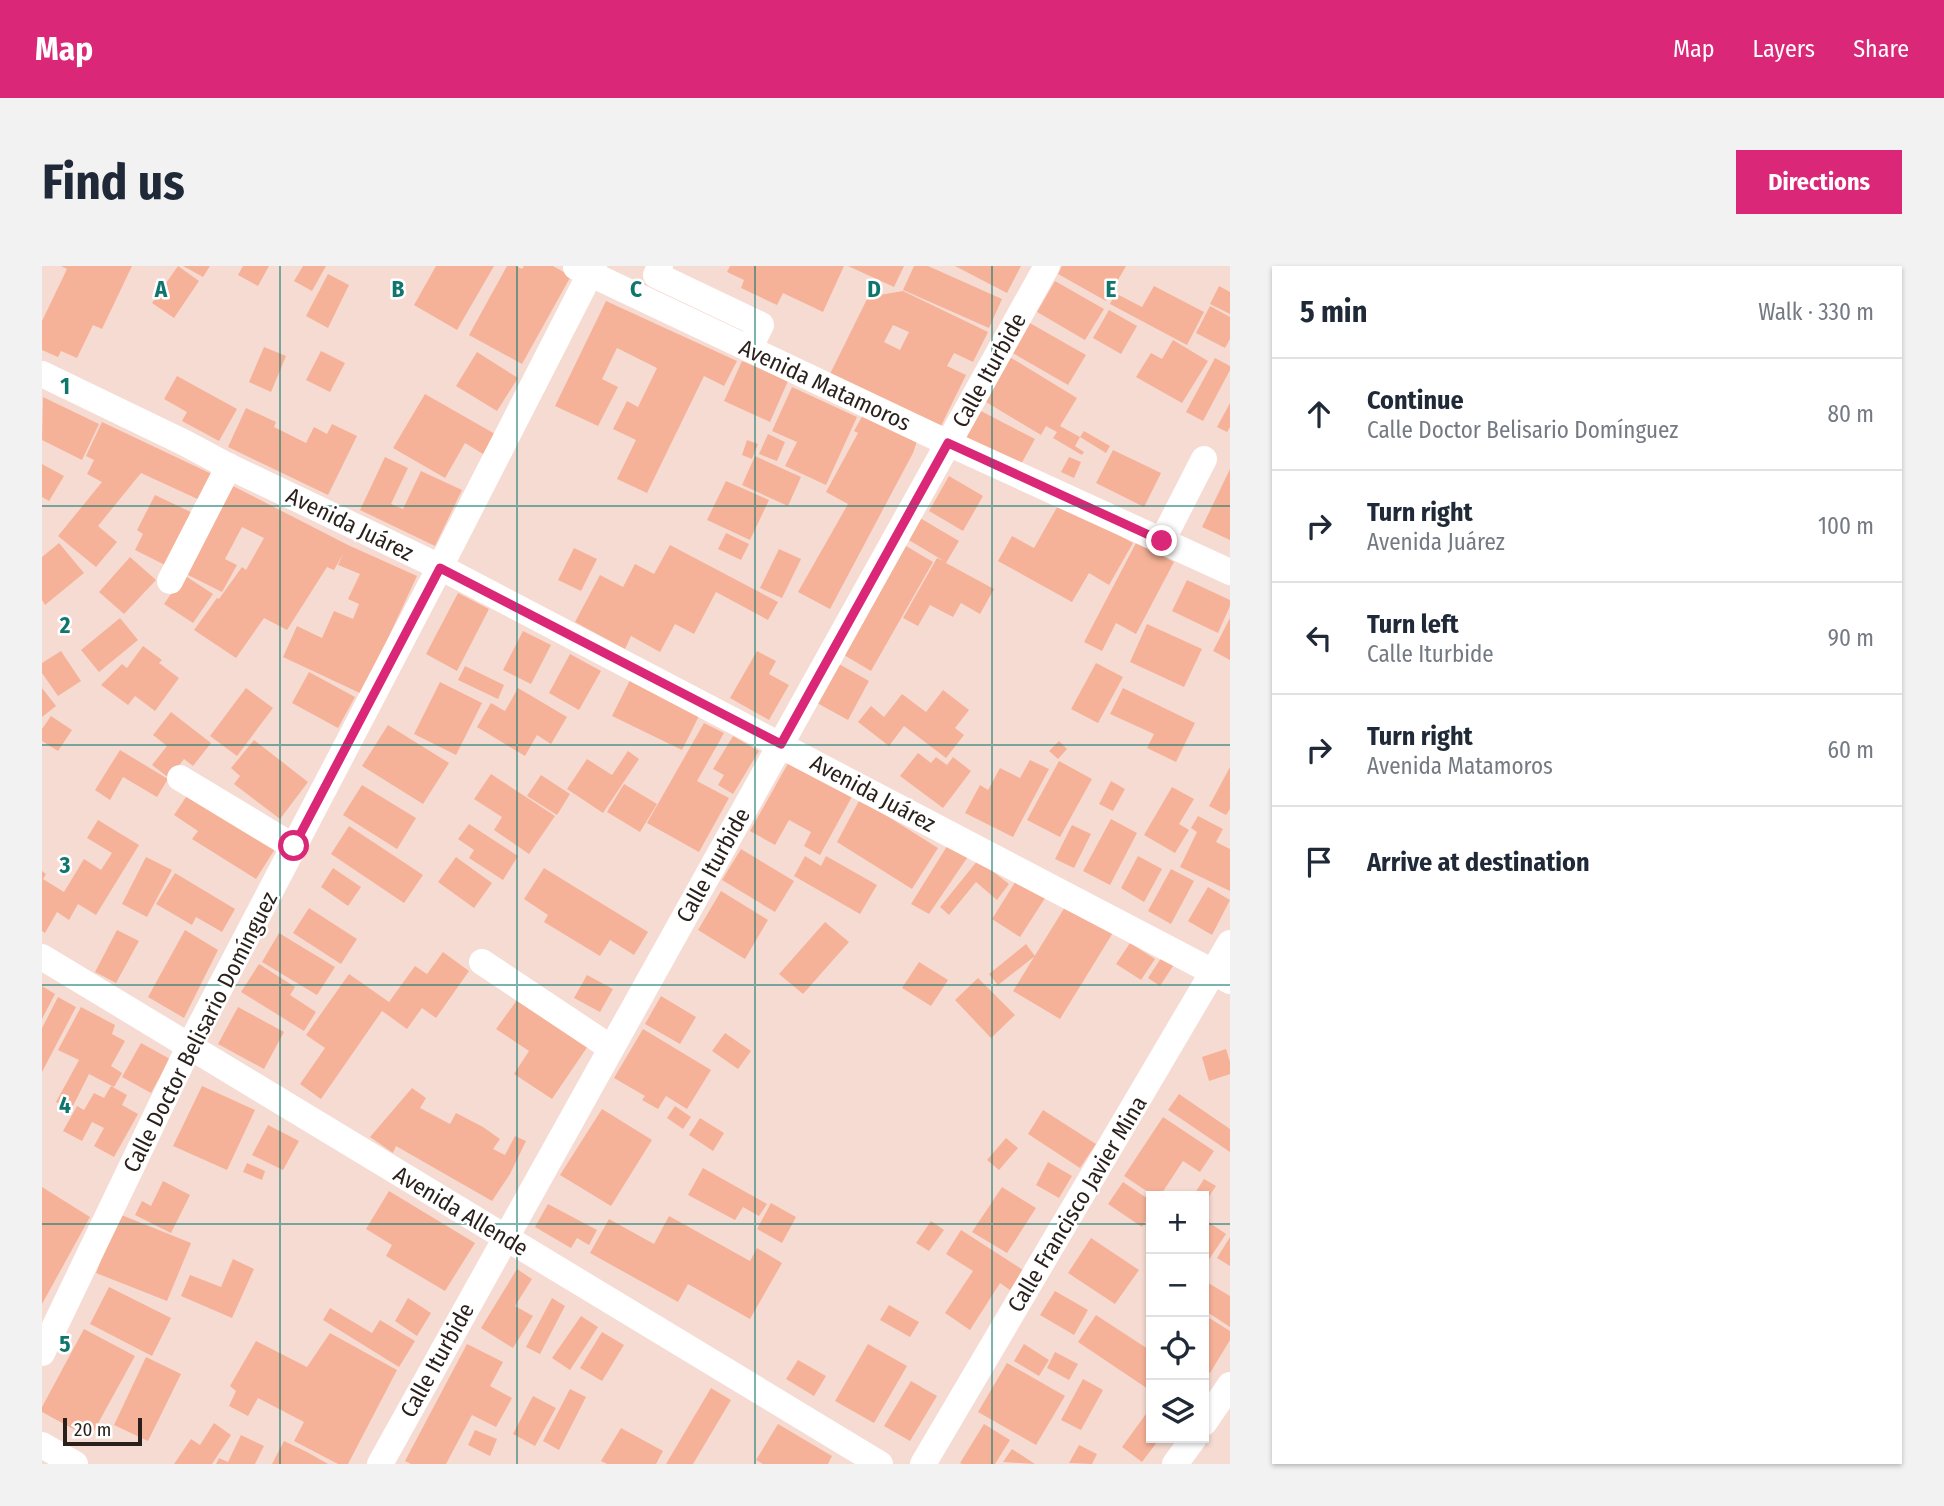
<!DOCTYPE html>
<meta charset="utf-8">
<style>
:root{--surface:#fff;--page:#f2f2f3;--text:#1f2937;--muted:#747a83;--line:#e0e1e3;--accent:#db2777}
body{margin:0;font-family:"Fira Sans Condensed",sans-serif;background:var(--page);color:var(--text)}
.controls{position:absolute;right:21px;bottom:21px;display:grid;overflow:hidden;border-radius:0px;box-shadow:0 2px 5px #0004}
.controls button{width:63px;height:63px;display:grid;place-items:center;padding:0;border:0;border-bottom:2px solid var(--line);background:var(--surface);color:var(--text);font:35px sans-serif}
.scale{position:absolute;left:21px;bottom:18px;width:79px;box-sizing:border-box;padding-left:7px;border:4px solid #291f1b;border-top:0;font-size:19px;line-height:24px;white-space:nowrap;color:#291f1b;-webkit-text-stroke:5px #fff;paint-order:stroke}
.stop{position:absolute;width:21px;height:21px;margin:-16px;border:5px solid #db2777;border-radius:50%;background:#fff}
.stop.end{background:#db2777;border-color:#fff;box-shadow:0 2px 7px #0008}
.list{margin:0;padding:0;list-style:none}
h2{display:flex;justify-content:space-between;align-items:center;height:91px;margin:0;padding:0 28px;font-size:30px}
h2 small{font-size:23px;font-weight:400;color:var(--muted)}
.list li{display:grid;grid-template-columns:46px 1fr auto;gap:21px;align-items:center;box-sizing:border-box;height:112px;padding:0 28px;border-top:2px solid var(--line)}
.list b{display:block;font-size:26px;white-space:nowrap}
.list p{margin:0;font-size:23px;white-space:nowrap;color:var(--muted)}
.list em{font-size:23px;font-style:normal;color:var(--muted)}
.icon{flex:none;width:38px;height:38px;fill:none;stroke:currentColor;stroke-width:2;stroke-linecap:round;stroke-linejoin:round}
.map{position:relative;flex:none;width:1188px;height:1198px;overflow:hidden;border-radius:0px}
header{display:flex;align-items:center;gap:42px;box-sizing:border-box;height:98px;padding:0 35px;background:var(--accent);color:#fff}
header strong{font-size:33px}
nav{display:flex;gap:38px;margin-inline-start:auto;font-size:24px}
.intro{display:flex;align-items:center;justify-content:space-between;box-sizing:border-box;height:168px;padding:0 42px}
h1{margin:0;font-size:49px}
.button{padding:18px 32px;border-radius:0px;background:var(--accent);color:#fff;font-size:24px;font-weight:700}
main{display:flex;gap:42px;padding:0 42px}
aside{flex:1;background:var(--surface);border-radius:0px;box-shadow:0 2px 5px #0004}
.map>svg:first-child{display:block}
.building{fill:#f6b298;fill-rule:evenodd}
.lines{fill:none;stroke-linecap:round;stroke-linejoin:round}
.minor{stroke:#fff;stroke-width:26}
.route{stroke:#db2777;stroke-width:9}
.grid{fill:none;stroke:#0f766e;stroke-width:2;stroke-opacity:0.55}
.labels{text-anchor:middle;stroke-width:5;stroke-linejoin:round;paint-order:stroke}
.street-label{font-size:23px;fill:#291f1b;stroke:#fff}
.grid-label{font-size:23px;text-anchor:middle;font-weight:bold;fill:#0f766e;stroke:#fff;stroke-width:5;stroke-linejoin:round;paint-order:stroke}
</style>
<header>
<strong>Map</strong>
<nav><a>Map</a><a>Layers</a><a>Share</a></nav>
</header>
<div class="intro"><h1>Find us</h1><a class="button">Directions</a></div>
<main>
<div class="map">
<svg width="1188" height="1198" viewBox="0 0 1188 1198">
<rect width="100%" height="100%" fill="#f6dbd2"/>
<path class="building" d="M19,0H90L60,63L51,59L35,92L19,85L16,91L0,84V55L25,3Z
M136,0L157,15L132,52L110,37Z
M141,0H168L161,11Z
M201,0H227L216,20L196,9Z
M261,0H284L270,25L252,15Z
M394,0H452L415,64L372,39Z
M465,0H474L480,3L482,0H511L529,10L480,98L427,69Z
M688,0H802L781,46L741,27L735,39L699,22L702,14L685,6Z
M806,0H862L852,21Z
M872,0H886L960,33L947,62L861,24Z
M913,0H979L965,27Z
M1020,0H1084L1064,35L1016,8Z
M286,8L307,19L286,62L264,50Z
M1013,15L1062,43L1043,74L995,46Z
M1112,20L1162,46L1145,79L1068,38L1073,27L1100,41Z
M1177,20L1188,26V48L1168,38Z
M861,25L946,66L931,96L912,87L905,100L924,109L898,162L787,110L826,31ZM851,59L867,66L858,84L842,76Z
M564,35L695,95L682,120L662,110L605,227L575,213L594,174L571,163L585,135L596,141L615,102L575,82L560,113L576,121L556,160L513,140Z
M1168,40L1188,51V73L1183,82L1154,67Z
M1067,44L1095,60L1079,88L1051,72Z
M986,56L1044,89L1026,119L969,86Z
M1131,74L1166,95L1140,137L1094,111L1109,87L1120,93Z
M222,81L244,90L229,126L207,116Z
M279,85L303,97L288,126L264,114Z
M435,86L476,112L455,145L414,120Z
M966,90L1035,132L1018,160L1038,171L1033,180L1042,186L1040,189L1011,172L1015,166L1004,160L999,169L939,133Z
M1173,92L1188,100V104L1161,155L1144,146Z
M700,95L746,115L728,156L682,135Z
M135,110L195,143L177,175L140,155L145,146L122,133Z
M750,121L815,151L784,219L743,200L755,176L730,165Z
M383,128L453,168L441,188L423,177L403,212L351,182Z
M1,131L57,158L40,194L0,174Z
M1188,137V161L1185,166L1175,161Z
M204,142L234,156L232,161L264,177L272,161L285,168L290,158L315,170L286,229L186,181Z
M937,144L993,173L978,200L923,171Z
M822,147L875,175L871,187L788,343L756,326L806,238L784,226L816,167L812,165Z
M60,156L174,210L162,236L99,207L56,260L75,276L54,301L16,270L60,216L45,208L52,194L44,190Z
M1042,165L1068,180L1064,187L1038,171Z
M726,168L743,176L735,195L717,188Z
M705,174L716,178L710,193L700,189Z
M1071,184L1119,207L1102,241L1054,217Z
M713,190L759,211L746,240L700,219Z
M343,191L366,202L349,238L361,243L379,205L420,224L393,280L318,244Z
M1027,191L1039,196L1032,212L1019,206Z
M0,198L22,210L7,235L0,231Z
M1188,203V274L1160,261Z
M907,210L941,230L921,265L887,245Z
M684,215L727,234L708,274L665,254Z
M187,218L306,279L375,310L320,428L241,391L255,360L280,372L292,345L311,353L317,338L306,333L318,308L296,299L301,288L292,304L285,301L245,364L222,352L194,392L152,364L175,332L177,333L200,301L204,304L222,272L200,261L183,293L195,299L180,326L140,306Z
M113,229L155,249L129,302L93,284L101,268L95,264Z
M1018,236L1091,277L1067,319L1047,307L1030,336L956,295L970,270L992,282Z
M878,252L917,275L904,297L952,323L938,348L919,337L911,351L888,339L876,360L861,352L895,292L902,295L865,273Z
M684,267L707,278L699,294L676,283Z
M17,277L42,307L3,339L0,334V291Z
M1094,277L1132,296L1094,368L1074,357L1060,385L1042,376Z
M628,279L736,336L726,354L674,326L652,368L633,358L618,386L589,370L583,383L533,356L558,309L581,321L593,298L612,308Z
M864,280L891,296L829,405L802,389Z
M532,282L555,293L539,325L516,314Z
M737,283L759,293L740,332L718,322Z
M88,291L114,314L82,348L57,326Z
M142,309L171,328L151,357L122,338Z
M1145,314L1188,334V340L1176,367L1130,345Z
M416,327L447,343L415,405L384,388Z
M78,352L96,374L57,406L39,384Z
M1188,352V394L1171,385Z
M1105,358L1160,383L1142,421L1088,396Z
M481,365L509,379L489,418L461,404Z
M101,380L120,394L117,397L137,412L113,445L93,430L86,439L59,419L80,398L85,402Z
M19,385L39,415L16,430L0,407V397Z
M715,385L734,395L727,408L747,419L727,454L688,432Z
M528,388L559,405L537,444L507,427Z
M1054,397L1081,411L1056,457L1029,443Z
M797,398L827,415L806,454L775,437Z
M423,400L462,419L456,433L416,414Z
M267,406L313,431L296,462L250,437Z
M588,414L658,448L640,484L570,450Z
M398,416L440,437L414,489L372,468Z
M0,422L14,440L0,451Z
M204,422L231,442L195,490L168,470Z
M476,422L525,451L509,478L495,469L483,490L435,461L449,437L463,445Z
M1081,422L1153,457L1134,496L1105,482L1112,468L1068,448Z
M901,424L927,444L913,462L922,469L904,492L862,460L847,480L816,456L829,440L842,451L860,428L884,446Z
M129,446L169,477L151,500L142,493L127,512L110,499L125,480L111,469Z
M9,450L30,464L16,485L0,475V463Z
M662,457L682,467L655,515L687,532L657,586L605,557Z
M346,459L407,497L381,538L320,500Z
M691,470L717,485L691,528L676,519L682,509L671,503Z
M212,474L266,516L238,553L192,518L198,510L189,502Z
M1017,475L1025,483L1016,493L1007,485Z
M78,484L126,513L115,531L81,511L68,534L53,524Z
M586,485L597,493L561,547L525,523L545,493L570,509Z
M876,487L889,497L894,491L905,499L911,491L929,505L901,542L858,510Z
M749,492L812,527L778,589L762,580L769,566L747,554L733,579L708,565Z
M988,494L1007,503L971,571L923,547L938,519L946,524L958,502L978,512Z
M1017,495L1050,513L1018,571L985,554Z
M1188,501V543L1184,549L1167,540Z
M449,508L513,550L487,588L452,564L460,551L432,533Z
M499,509L528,528L515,549L485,530Z
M1069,515L1083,523L1071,545L1057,538Z
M582,518L615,538L598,566L565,546Z
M320,519L374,552L355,583L301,549Z
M1130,521L1152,533L1137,558L1147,564L1133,587L1102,569Z
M146,528L233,583L214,613L150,573L156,565L132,549Z
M818,533L896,582L870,623L795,576Z
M1156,550L1181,563L1174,576L1188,583V625L1138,601L1155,566L1149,562Z
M1069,553L1095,567L1068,619L1041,605Z
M56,554L97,579L54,649L36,638L27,654L15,646L3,667L0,665V605L4,608L1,613L22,626L42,593L59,604L70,587L45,572Z
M427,558L476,590L461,614L427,592L432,584L416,573Z
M1030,559L1049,568L1032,602L1013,593Z
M307,560L381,609L362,637L289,588Z
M907,577L927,589L887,648L869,638Z
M699,583L752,615L733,646L680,614Z
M763,590L779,600L784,590L835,619L818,648L752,610Z
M1096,590L1120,603L1102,636L1079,622Z
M104,591L130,604L105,651L80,638Z
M414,591L450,617L432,642L396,616Z
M936,594L967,618L955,634L934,616L907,649L898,641Z
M291,602L319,621L306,640L279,621Z
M502,602L606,666L592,689L568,674L558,690L502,656L506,649L482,633Z
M1129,603L1152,615L1129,658L1106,645Z
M133,607L193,643L180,666L154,651L150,659L114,638Z
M977,610L1007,626L978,671L950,653Z
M1166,621L1188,634L1170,669L1146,655Z
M679,625L726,654L703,693L656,664Z
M1026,636L1072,665L1018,753L971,725Z
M267,642L315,673L299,698L251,667Z
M783,656L807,676L761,728L737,708Z
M75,664L97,675L74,717L53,706Z
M143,664L176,684L142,752L106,731Z
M237,667L293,701L275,729L220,696Z
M1088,677L1113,693L1099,714L1074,698Z
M984,678L993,690L956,719L947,708Z
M401,686L427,705L394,752L380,742L365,763L340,745L279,833L258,818L283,782L264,769L307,708L347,736L373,700L385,708Z
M1123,686L1135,694L1118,720L1106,712Z
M877,696L906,714L889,740L860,722Z
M217,698L253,721L248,729L274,746L262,765L199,726Z
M545,709L571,723L558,746L532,732Z
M936,712L973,749L949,772L913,734Z
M0,720L13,728L0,753Z
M478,730L548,777L510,833L472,808L487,785L454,763Z
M619,730L654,751L638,778L603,758Z
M16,731L34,741L0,806V762Z
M39,741L73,759L70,768L83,775L69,800L80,807L72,821L47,808L29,844L14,836L37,794L16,784Z
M196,741L242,766L222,803L176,778Z
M601,763L669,804L645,843L624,830L616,843L600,834L603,830L572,812Z
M683,767L709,785L696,803L670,785Z
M99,777L128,793L109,827L80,811Z
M1184,783L1188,796V808L1167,815L1160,791Z
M69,820L85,829L80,839L96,848L72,891L52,880L62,862L50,856L40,875L21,865L35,840L42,844L52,827L62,832Z
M160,820L213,844L185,904L131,880Z
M370,822L384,832L378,842L408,858L414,847L441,861L458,873L451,883L463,889L473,870L484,875L468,908L450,935L354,880L351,887L328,871Z
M1137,828L1188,863V886L1126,844Z
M633,840L649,851L641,863L625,852Z
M560,843L610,874L569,940L518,909Z
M1001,844L1054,878L1038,902L986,868Z
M1121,851L1172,885L1158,906L1141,895L1118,930H1112L1082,910Z
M658,852L682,867L671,885L647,869Z
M226,859L257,875L241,904L210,889Z
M964,872L976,882L957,904L945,894Z
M1006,896L1030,910L1017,932L994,919Z
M205,897L223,905L220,914L201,906Z
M661,902L725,938L717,950L701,941L693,954L646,929Z
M1162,913L1174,920L1162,938V930H1151Z
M121,915L148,929L129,967L93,949L100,935L109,940Z
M1081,916L1109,935V946L1100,961L1066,938Z
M0,921L48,951L0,1038Z
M960,921L994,942L965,987L930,966Z
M347,925L433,977L403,1025L344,990L350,979L324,963Z
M729,937L754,951L740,977L715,963Z
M506,938L555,964L547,979L535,972L529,982L493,961Z
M77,948L149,977L125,1035L54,1007Z
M627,950L708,995L715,982L740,997L708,1053L646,1018L636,1036L548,987L567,953L612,978Z
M1162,953L1184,968L1162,1001Z
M889,955L902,964L887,985L874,977Z
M919,964L981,1004L968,1024L958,1017L928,1064L903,1047L931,1005L904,988Z
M1188,971V1000L1175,992Z
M1049,972L1097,1004L1073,1038L1026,1007Z
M191,993L212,1003L190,1052L139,1030L148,1009L179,1021Z
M475,1003L490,1013L473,1040L491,1050L471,1082L439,1062Z
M1163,1015L1188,1030V1061L1162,1044Z
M67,1021L129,1052L110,1090L48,1058Z
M1013,1025L1046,1044L1032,1069L998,1049Z
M366,1032L389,1047L375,1070L353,1055Z
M510,1032L523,1040L498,1088L484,1081Z
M847,1039L877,1056L868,1071L838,1054Z
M288,1042L330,1067L338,1054L373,1075L357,1101L281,1054Z
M1054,1049L1109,1085V1125L1036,1076Z
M539,1050L556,1061L528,1104L510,1092Z
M1164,1050L1188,1065V1074L1168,1107L1162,1103V1053Z
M42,1063L93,1090L48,1172L0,1146V1141Z
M560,1066L582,1079L560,1115L538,1102Z
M288,1067L355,1104L306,1198H296L252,1175L262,1156L216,1132L206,1150L187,1140L194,1125L188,1120L214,1075L265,1101Z
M425,1078L461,1096L448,1120L470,1132L454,1161L430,1149L404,1198H369L363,1195Z
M826,1078L865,1100L832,1157L793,1135Z
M982,1078L1007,1094L997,1110L972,1095Z
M1013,1086L1036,1098L1027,1114L1005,1102Z
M104,1091L139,1108L106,1175L72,1159Z
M756,1094L784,1110L772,1130L744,1113Z
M965,1097L1023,1130L994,1179L936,1146Z
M1041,1113L1061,1124L1039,1164L1019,1154Z
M869,1115L895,1130L868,1175L842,1160Z
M669,1122L689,1134L651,1198H624Z
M528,1123L544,1131L517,1184L501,1175Z
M491,1130L514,1142L493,1180L471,1168Z
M1109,1141V1172H1118L1100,1196L1080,1181Z
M172,1157L189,1169L170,1198H132L149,1173L158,1179Z
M736,1158L790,1190L786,1198H721L714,1194Z
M942,1158L968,1174L953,1198H920L918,1197Z
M579,1162L621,1185L614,1198H565L559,1195Z
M433,1164L455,1173L448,1190L426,1179Z
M199,1169L222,1180L213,1198H174L177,1192L186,1196Z
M242,1175L265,1186L286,1198H230Z
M1037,1179L1055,1188L1050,1198L1027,1197Z
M970,1183L993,1198L961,1196Z"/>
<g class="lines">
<path class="minor" d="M618,0L614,9L719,59L707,83
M534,1L906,177L1188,306
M0,108L143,177L184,199L398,301L1188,715
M1120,275L1162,193
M128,315L187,200
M138,512L252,581
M0,691L838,1198
M440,696L569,782
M0,1087L148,779L398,301L552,0
M1162,1157L1188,1119
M0,1179L33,1198
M338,1198L1005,0
M881,1198L1188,677
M1133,1198L1152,1172"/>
</g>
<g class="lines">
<path class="route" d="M252,580L398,302L739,478L906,177L1120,275"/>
</g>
<path class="grid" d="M238,0V1198M475,0V1198M713,0V1198M950,0V1198M0,240H1188M0,479H1188M0,719H1188M0,958H1109M1162,958H1188"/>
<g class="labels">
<g class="street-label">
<text transform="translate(947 104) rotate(-61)" y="8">Calle Iturbide</text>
<text transform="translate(783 119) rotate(25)" y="8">Avenida Matamoros</text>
<text transform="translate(308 258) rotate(26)" y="8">Avenida Juárez</text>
<text transform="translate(831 527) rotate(28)" y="8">Avenida Juárez</text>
<text transform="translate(671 599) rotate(-61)" y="8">Calle Iturbide</text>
<text transform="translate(158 766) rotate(-63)" y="8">Calle Doctor Belisario Domínguez</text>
<text transform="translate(1035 938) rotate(-59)" y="8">Calle Francisco Javier Mina</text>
<text transform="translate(419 945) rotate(31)" y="8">Avenida Allende</text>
<text transform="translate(395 1094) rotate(-61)" y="8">Calle Iturbide</text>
</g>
</g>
<g class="grid-label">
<text x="119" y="31">A</text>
<text x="356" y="31">B</text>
<text x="594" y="31">C</text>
<text x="832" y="31">D</text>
<text x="1069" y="31">E</text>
<text x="23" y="128">1</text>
<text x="23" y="367">2</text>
<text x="23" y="607">3</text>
<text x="23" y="847">4</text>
<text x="23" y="1086">5</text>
</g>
</svg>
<div class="controls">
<button>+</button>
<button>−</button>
<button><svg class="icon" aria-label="locate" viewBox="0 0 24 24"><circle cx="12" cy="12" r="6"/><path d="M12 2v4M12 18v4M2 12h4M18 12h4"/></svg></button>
<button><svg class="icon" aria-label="layers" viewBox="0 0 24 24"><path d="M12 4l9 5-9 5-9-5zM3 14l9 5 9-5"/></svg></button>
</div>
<div class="scale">20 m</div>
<div class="stop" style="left:252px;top:580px"></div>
<div class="stop end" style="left:1120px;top:275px"></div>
</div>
<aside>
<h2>5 min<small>Walk · 330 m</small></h2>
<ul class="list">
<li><svg class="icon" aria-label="ahead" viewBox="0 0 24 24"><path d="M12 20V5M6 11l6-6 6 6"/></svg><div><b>Continue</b><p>Calle Doctor Belisario Domínguez</p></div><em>80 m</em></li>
<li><svg class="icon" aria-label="right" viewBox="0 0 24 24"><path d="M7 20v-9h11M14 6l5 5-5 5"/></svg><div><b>Turn right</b><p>Avenida Juárez</p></div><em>100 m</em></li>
<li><svg class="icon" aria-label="left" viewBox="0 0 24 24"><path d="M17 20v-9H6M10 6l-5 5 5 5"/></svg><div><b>Turn left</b><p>Calle Iturbide</p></div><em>90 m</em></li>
<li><svg class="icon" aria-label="right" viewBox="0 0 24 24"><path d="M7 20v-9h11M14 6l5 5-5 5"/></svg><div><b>Turn right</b><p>Avenida Matamoros</p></div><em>60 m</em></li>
<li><svg class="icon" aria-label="arrive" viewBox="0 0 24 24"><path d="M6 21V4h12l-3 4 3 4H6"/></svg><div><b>Arrive at destination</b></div></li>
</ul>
</aside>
</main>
